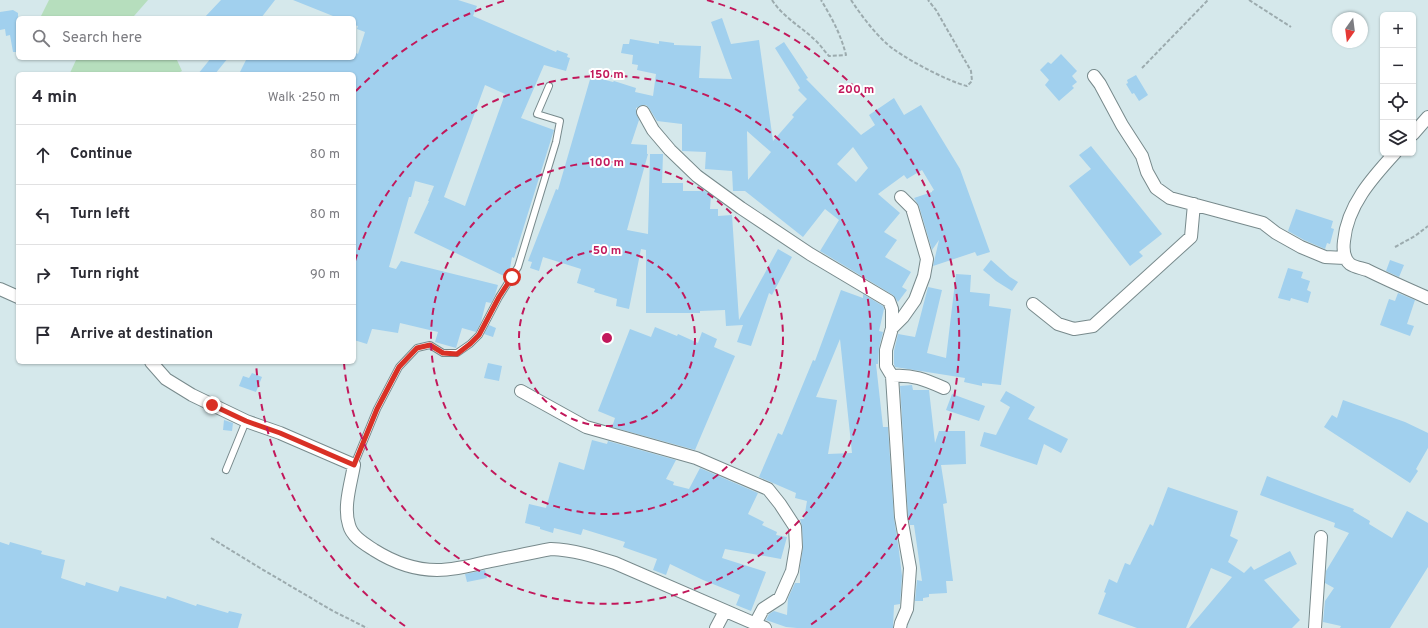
<!DOCTYPE html>
<meta charset="utf-8">
<style>
:root{--surface:#fff;--page:#f7f7f7;--text:#2b2b33;--muted:#7c7c81;--line:#e1e1e2}
body{margin:0;font-family:Overpass,sans-serif;background:var(--page);color:var(--text)}
.controls{position:absolute;right:12px;top:12px;display:grid;overflow:hidden;border-radius:6px;box-shadow:0 1px 3px #0004}
.controls button{width:36px;height:36px;display:grid;place-items:center;padding:0;border:0;border-bottom:1px solid var(--line);background:var(--surface);color:var(--text);font:20px sans-serif}
.compass{position:absolute;left:1332px;top:12px;width:36px;height:36px;border-radius:50%;background:var(--surface);box-shadow:0 1px 3px #0004;rotate:194deg}
.stop{position:absolute;width:12px;height:12px;margin:-9px;border:3px solid #d93025;border-radius:50%;background:#fff}
.stop.end{background:#d93025;border-color:#fff;box-shadow:0 1px 4px #0008}
.list{margin:0;padding:0;list-style:none}
h2{display:flex;justify-content:space-between;align-items:center;height:52px;margin:0;padding:0 16px;font-size:17px}
h2 small{font-size:13px;font-weight:400;color:var(--muted)}
.list li{display:grid;grid-template-columns:26px 1fr auto;gap:12px;align-items:center;box-sizing:border-box;height:60px;padding:0 16px;border-top:1px solid var(--line)}
.list b{display:block;font-size:15px;white-space:nowrap}
.list em{font-size:13px;font-style:normal;color:var(--muted)}
.icon{flex:none;width:22px;height:22px;fill:none;stroke:currentColor;stroke-width:2;stroke-linecap:round;stroke-linejoin:round}
.map{position:relative;flex:none;width:1428px;height:628px;overflow:hidden}
.search{position:absolute;background:var(--surface);box-shadow:0 1px 3px #0004;left:16px;top:16px;width:340px;height:44px;display:flex;align-items:center;gap:10px;box-sizing:border-box;padding:0 14px;border-radius:6px;color:var(--muted);font-size:15px}
.panel{position:absolute;background:var(--surface);box-shadow:0 1px 3px #0004;left:16px;top:72px;width:340px;height:292px;border-radius:6px}
.map>svg:first-child{display:block}
.green{fill:#b6debd}
.building{fill:#a1d0ee;fill-rule:evenodd}
.lines{fill:none;stroke-linecap:round;stroke-linejoin:round}
.lane-casing{stroke:#788a8c;stroke-width:8}
.street-casing{stroke:#788a8c;stroke-width:14}
.path{stroke:#9cabae;stroke-width:2;stroke-dasharray:4 2;stroke-linecap:butt}
.lane{stroke:#fff;stroke-width:6}
.street{stroke:#fff;stroke-width:12}
.route{stroke:#d93025;stroke-width:5}
.ring{fill:none;stroke:#c2185b;stroke-width:2;stroke-dasharray:7 5}
.centre{fill:#c2185b;stroke:#fff;stroke-width:2}
.ring-label{font-size:12px;text-anchor:middle;font-weight:bold;fill:#c2185b;stroke:#fff;stroke-width:4;stroke-linejoin:round;paint-order:stroke}
</style>
<div class="map">
<svg width="1428" height="628" viewBox="0 0 1428 628">
<rect width="100%" height="100%" fill="#d5e8eb"/>
<path class="green" d="M49,0H148L134,16L136,18H40Z
M77,58H176L182,71L176,74H71L70,73Z"/>
<path class="building" d="M221,0H275L261,18H204Z
M293,0H458L477,6L473,16L556,52L557,50L568,54L567,57L570,58L566,71L544,65L521,118L554,130L514,258L512,257L509,274L506,277L414,233L429,201H428L434,186L415,181L411,197H409L389,267L396,269L401,261L498,285L495,295L491,303L486,302L481,322L476,332L462,328L456,348L435,342L438,332L400,323L398,333L373,329H372L367,344L354,340V74H239L247,58H354V52L358,54L365,32L357,29L358,26L354,25V18H338ZM485,85L505,94L465,206L444,197Z
M13,10L18,13V52H13L10,35L6,36L5,29L0,30V12Z
M722,18L731,44L759,40L773,141L794,117L792,115L807,99L798,90L800,88L775,48L784,42L808,78L806,79L861,135L875,125L869,115L894,98L904,115L921,105L960,169L990,252L977,256L975,252L933,266L939,240L932,250L919,206L914,198L932,192V191L934,190L922,170L907,179L904,175L878,194L900,213L884,232L897,240L885,257L911,272L902,287L907,290L898,302L893,295L820,251L839,220L825,209L803,237L745,191H733L732,171L705,169L706,152L682,151V124L657,121L649,108L646,105H643L636,108V112L639,120L631,144L647,145V154H648L627,230L648,234L650,154H663L662,183H683V191H705L711,195L710,209H718V216L732,215L739,320L778,249L792,257L772,295L769,293L751,346L737,342L743,325L726,326L725,310L700,311V313H646V250L641,249L629,309L616,306L617,299L594,292L595,289L577,283L581,269L543,257L539,271L530,268L532,262L528,261L556,189L558,190L591,76L613,82L614,81L636,88L635,92L653,96L656,74L637,70L638,65L632,64L633,55L621,53L623,44H629L630,39L659,44V41L674,43V45L701,46L699,78L732,79L711,22ZM747,131L771,152L748,180ZM853,147L868,168L856,182L837,164Z
M1061,54L1077,71L1072,76L1077,82L1072,86L1074,88L1059,101L1045,85L1049,80L1040,70L1048,62L1051,64Z
M211,58H228L215,74H198Z
M1136,75L1148,95L1139,101L1134,93L1132,94L1126,84L1128,83L1127,80Z
M1091,146L1162,234L1139,252L1143,256L1130,266L1069,186L1091,169L1079,155Z
M1296,209L1333,221L1331,228L1334,229L1330,244L1327,243L1325,249L1304,240L1288,231Z
M991,260L1010,277L1018,282L1012,291L996,281L983,270Z
M1390,260L1404,265L1399,277L1386,271Z
M1288,268L1303,272L1301,278L1310,281L1307,290L1311,292L1308,303L1291,298L1290,301L1278,298Z
M956,274L971,275L970,292L990,294L989,306L1011,309L1001,385L982,383V386L964,382L965,378L895,367L894,364V351L898,334L915,337L928,287L942,290L927,353L946,358Z
M841,290L863,298V294L883,306L884,309L879,331L883,332L879,348L878,364H876L883,427H888L894,518L899,551L902,576L900,604L894,605L893,628H797L786,627L766,620L769,614L774,611L787,615L788,598L795,583H800V567L803,547L802,527L800,519H804L807,501L795,498L796,493L759,477L778,433L782,435L813,360L815,361ZM840,339L852,453L828,454L837,400L816,397Z
M1398,293L1415,300L1407,324L1414,326L1410,336L1380,325L1389,299L1395,301Z
M489,325L496,328L493,337L484,334Z
M655,327L677,336L678,334L698,343L702,332L717,339L714,347L735,356L695,450L612,427L615,418L598,411L630,329L651,337Z
M488,363L502,366L499,381L484,378Z
M252,373L262,377L256,392L239,386L243,376L249,378Z
M912,385L913,390H929L935,443L939,431H965L966,464L941,465L947,503L943,504L953,581H946L947,593L929,594V597L923,598V601H915L917,580L922,581L914,525H910L908,516L900,386Z
M1006,391L1035,407L1028,419L1068,439L1061,453L1044,444L1037,465L980,446L984,432L996,435L1010,407L1000,401Z
M952,394L985,406L979,421L946,410Z
M1343,400L1405,422L1428,433V448L1416,469L1418,471L1410,483L1324,427L1332,415L1337,418Z
M224,420L233,423L232,431L223,430Z
M592,440L607,444L608,441L676,460L666,479L674,482L673,485L689,489L700,468L758,493L748,514L764,522L762,525L777,532L776,535L787,537L781,559L725,549L722,558L766,572L751,611L736,605L740,595L703,580L670,564L666,575L653,570L657,559L623,547L625,542L583,529L581,535L554,528L553,533L540,529V527L525,523L529,504L546,508L559,462L584,470Z
M1267,476L1354,509L1353,511L1370,521L1369,524L1392,538L1407,511L1428,523V567L1390,628H1340L1341,626L1323,622L1325,601L1334,588L1325,583L1326,571L1349,533L1334,527L1335,523L1260,495Z
M1168,487L1238,511L1230,536L1238,540L1228,562L1244,573L1251,566L1254,570L1290,551L1297,564L1264,580L1300,620L1292,628H1189L1232,577L1211,568L1186,628H1137L1098,614L1106,593L1104,592L1109,579L1117,583L1125,563L1130,565L1150,524L1153,526Z
M0,542L9,545L10,542L42,551L41,554L65,560L61,578L85,586L86,582L118,592L120,586L166,599L167,596L196,606L197,604L228,613L229,611L242,614L238,628H0Z
M485,570L487,578L467,582L465,574Z"/>
<g class="lines">
<g class="lane-casing">
<path id="lane" d="M354,465L377,409L399,367L417,348L430,345L443,353H457L470,344L479,335L499,297L518,267L556,142L560,121L537,114L549,86
M226,470L246,421"/>
</g>
<g class="street-casing">
<path id="street" d="M1094,76L1100,84L1122,125L1142,156L1147,172L1156,188L1170,198L1263,223L1276,233L1301,247L1325,257L1345,258
M643,112L653,130L670,150L697,176L741,208L810,254L889,301L892,309V328
M1413,134L1428,117
M1395,153C1372,178 1347,206 1344,241C1343,249 1343,258 1350,264C1354,267 1361,268 1367,270C1387,280 1408,289 1428,298
M0,289L18,297
M1033,304L1058,324L1074,329L1093,326L1191,237L1194,204
M151,362L166,379L192,395L246,421L280,433L354,465C351,483 343,507 349,525C352,537 365,544 374,550C393,562 415,570 437,570C453,570 470,566 486,562C507,558 529,553 551,549C574,550 593,556 615,563L765,628
M892,376C912,374 926,380 944,388
M521,391L586,427L696,458L768,489L780,504L795,527L796,547L792,571L780,598L763,609L755,624
M716,628L725,611
M900,628L901,623L907,609L910,568L901,517L892,376L886,366V350L892,328L903,317L915,300L924,276L927,259L912,208L901,197
M1315,628L1321,537"/>
</g>
<path class="path" d="M772,0C783,17 800,26 814,39C820,44 824,51 829,56L846,55C841,35 832,18 821,0
M851,0C861,15 873,31 886,43C899,56 949,82 967,86L972,81L971,71L936,10L928,0
M1249,0L1291,27
M1142,68L1208,0
M1395,247L1415,236L1428,226
M211,538L260,568L333,611L367,628"/>
<use href="#lane" class="lane"/>
<use href="#street" class="street"/>
</g>
<g class="lines">
<path class="route" d="M212,405L246,421L280,433L354,465L377,409L399,367L417,348L430,345L443,353L457,354L470,344L479,335L499,297L512,277"/>
</g>
<g class="ring">
<circle cx="607" cy="338" r="88"/>
<circle cx="607" cy="338" r="176"/>
<path d="M355 261A264 264 0 1 1 344 363"/>
<path d="M405 626A352 352 0 0 1 256 363M356 91A352 352 0 0 1 507 0M707 0A352 352 0 0 1 809 626"/>
</g>
<circle cx="607" cy="338" r="6" class="centre"/>
<g class="ring-label">
<text x="607" y="78">150 m</text>
<text x="856" y="93">200 m</text>
<text x="607" y="166">100 m</text>
<text x="607" y="254">50 m</text>
</g>
</svg>
<div class="controls">
<button>+</button>
<button>−</button>
<button><svg class="icon" aria-label="locate" viewBox="0 0 24 24"><circle cx="12" cy="12" r="6"/><path d="M12 2v4M12 18v4M2 12h4M18 12h4"/></svg></button>
<button><svg class="icon" aria-label="layers" viewBox="0 0 24 24"><path d="M12 4l9 5-9 5-9-5zM3 14l9 5 9-5"/></svg></button>
</div>
<svg class="compass" viewBox="-18 -18 36 36"><path d="M0-13l5 13h-10z" fill="#e53935"/><path d="M0 13l5-13h-10z" fill="#7c7c81"/></svg>
<div class="stop" style="left:512px;top:277px"></div>
<div class="stop end" style="left:212px;top:405px"></div>
<div class="search"><svg class="icon" aria-label="search" viewBox="0 0 24 24"><circle cx="10" cy="10" r="6"/><path d="M15 15l6 6"/></svg>Search here</div>
<section class="panel">
<h2>4 min<small>Walk · 250 m</small></h2>
<ul class="list">
<li><svg class="icon" aria-label="ahead" viewBox="0 0 24 24"><path d="M12 20V5M6 11l6-6 6 6"/></svg><div><b>Continue</b></div><em>80 m</em></li>
<li><svg class="icon" aria-label="left" viewBox="0 0 24 24"><path d="M17 20v-9H6M10 6l-5 5 5 5"/></svg><div><b>Turn left</b></div><em>80 m</em></li>
<li><svg class="icon" aria-label="right" viewBox="0 0 24 24"><path d="M7 20v-9h11M14 6l5 5-5 5"/></svg><div><b>Turn right</b></div><em>90 m</em></li>
<li><svg class="icon" aria-label="arrive" viewBox="0 0 24 24"><path d="M6 21V4h12l-3 4 3 4H6"/></svg><div><b>Arrive at destination</b></div></li>
</ul>
</section>
</div>
